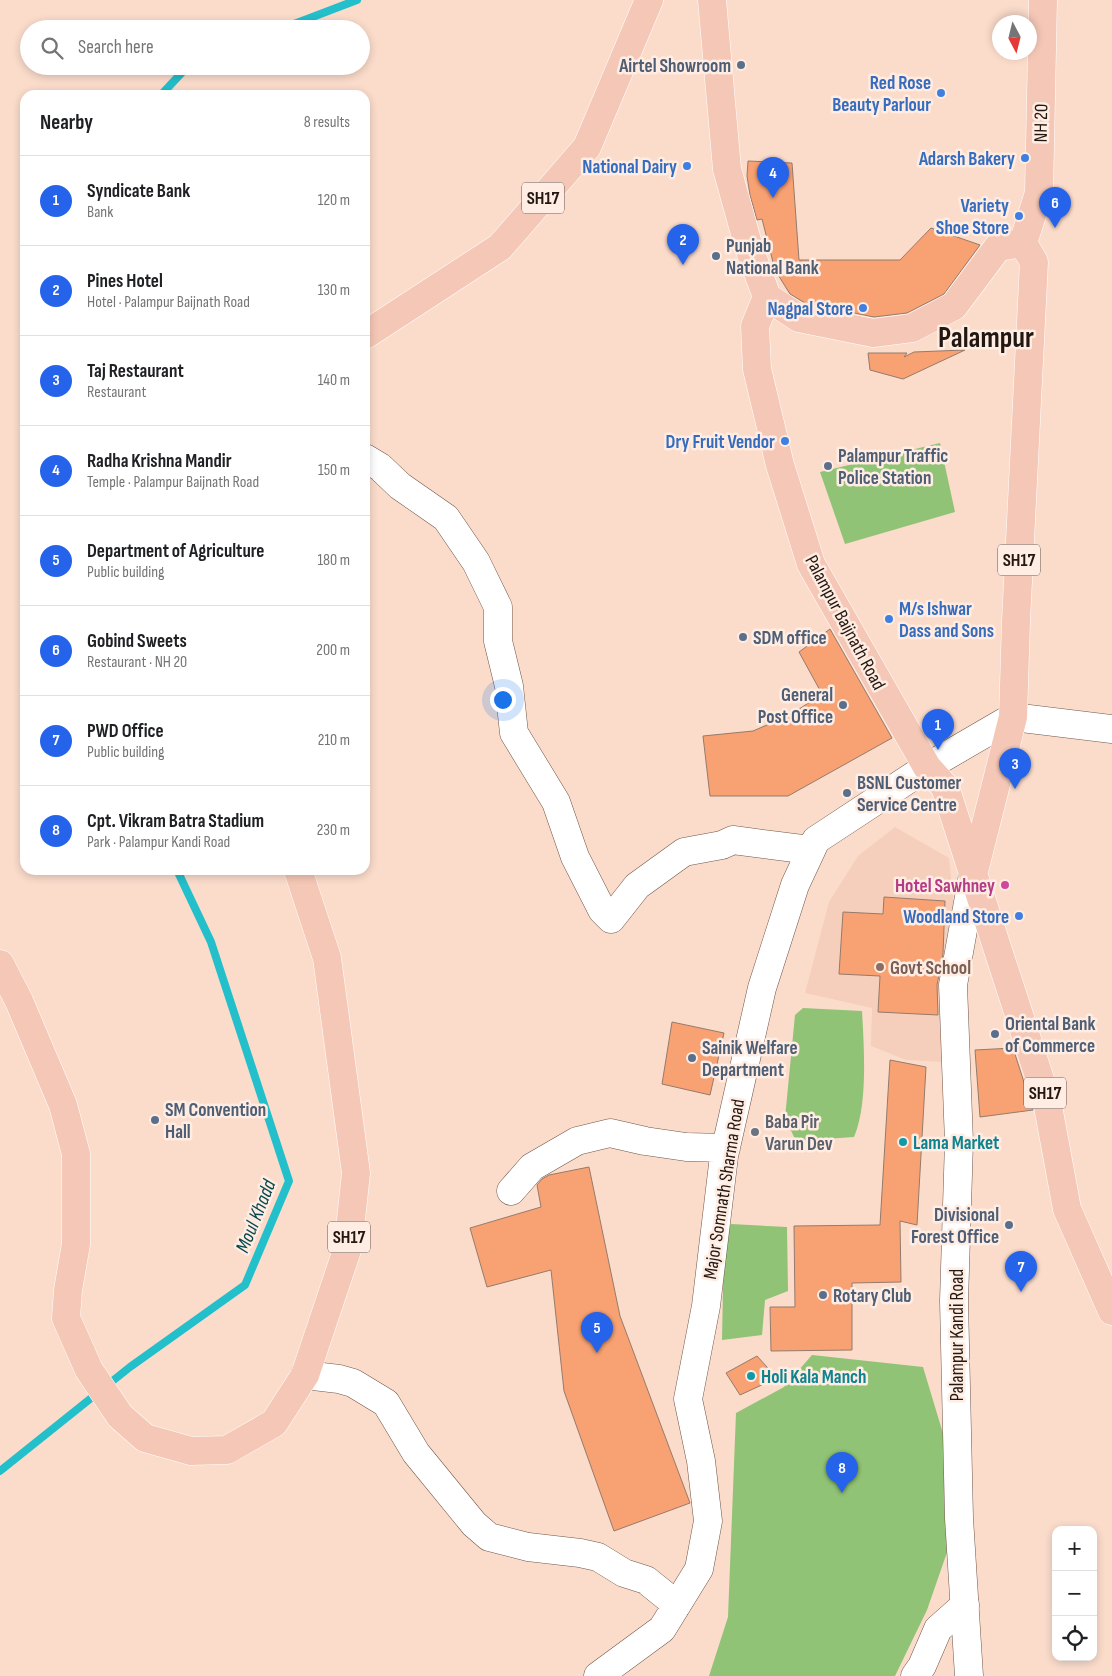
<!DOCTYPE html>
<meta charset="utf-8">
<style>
:root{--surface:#fff;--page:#f2f2f2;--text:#202124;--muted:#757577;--line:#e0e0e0;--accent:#2563eb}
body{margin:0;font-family:"Sofia Sans Condensed",sans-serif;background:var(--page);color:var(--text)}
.controls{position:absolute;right:15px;bottom:15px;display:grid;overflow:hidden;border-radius:10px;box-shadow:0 2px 8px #0003}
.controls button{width:45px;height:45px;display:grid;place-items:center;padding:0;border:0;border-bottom:1px solid var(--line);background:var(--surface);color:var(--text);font:25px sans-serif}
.compass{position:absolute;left:992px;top:15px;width:45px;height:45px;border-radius:50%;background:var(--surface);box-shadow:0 2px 8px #0003;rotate:173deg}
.you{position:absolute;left:502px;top:699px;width:18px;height:18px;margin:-12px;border:4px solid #fff;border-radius:50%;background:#1a73e8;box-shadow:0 0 0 8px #1a73e833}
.badge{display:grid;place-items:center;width:32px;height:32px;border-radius:50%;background:var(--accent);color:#fff;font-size:16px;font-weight:700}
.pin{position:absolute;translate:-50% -41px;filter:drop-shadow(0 1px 2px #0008)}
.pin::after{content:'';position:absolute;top:26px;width:18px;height:15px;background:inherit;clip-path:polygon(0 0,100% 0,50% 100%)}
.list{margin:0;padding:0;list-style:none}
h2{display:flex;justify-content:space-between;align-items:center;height:65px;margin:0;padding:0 20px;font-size:21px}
h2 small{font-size:16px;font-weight:400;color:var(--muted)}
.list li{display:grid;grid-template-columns:32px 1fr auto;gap:15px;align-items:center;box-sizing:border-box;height:90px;padding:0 20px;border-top:1px solid var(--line)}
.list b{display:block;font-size:19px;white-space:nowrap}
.list p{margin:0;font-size:16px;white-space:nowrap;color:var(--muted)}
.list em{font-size:16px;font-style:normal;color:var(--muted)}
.icon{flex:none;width:28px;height:28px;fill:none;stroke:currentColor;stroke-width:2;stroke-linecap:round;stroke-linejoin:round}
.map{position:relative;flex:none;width:1112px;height:1676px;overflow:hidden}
.search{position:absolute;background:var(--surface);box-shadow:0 2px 8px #0003;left:20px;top:20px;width:350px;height:55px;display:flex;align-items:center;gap:12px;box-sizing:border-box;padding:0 18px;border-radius:28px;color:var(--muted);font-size:19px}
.panel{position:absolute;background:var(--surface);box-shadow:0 2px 8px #0003;left:20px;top:90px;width:350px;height:785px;border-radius:15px}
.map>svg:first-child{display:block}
.built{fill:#f5cfbb}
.green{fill:#90c375}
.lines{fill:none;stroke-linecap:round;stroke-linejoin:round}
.stream{stroke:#23bfcb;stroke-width:8}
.building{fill:#f8a273;stroke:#967a6b}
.minor-casing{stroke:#705648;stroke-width:29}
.tertiary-casing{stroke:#705648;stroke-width:29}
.primary-casing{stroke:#fff;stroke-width:29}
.minor{stroke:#fff;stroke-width:28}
.tertiary{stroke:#fff;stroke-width:28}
.primary{stroke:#f5c7b6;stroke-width:28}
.service-dot{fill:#5c6f8a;stroke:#ffece2;stroke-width:2}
.shop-dot{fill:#3f7fe0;stroke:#ffece2;stroke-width:2}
.hotel-dot{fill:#d1479c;stroke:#ffece2;stroke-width:2}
.education-dot{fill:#8d6e63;stroke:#ffece2;stroke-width:2}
.worship-dot{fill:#6b7280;stroke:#ffece2;stroke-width:2}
.culture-dot{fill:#0f9aa8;stroke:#ffece2;stroke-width:2}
.labels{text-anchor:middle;stroke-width:5;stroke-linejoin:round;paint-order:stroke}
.shield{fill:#ffece2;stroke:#645750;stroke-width:1}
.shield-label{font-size:18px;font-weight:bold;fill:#221711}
.service-label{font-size:19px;font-weight:bold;fill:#4e5e75;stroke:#ffece2;text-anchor:start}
.shop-label{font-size:19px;font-weight:bold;fill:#366cbe;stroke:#ffece2;text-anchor:end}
.street-label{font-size:19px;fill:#221711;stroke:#ffece2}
.hotel-label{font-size:19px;font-weight:bold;fill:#b23c85;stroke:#ffece2;text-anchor:end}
.education-label{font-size:19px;font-weight:bold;fill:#785e54;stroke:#ffece2;text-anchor:start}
.worship-label{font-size:19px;font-weight:bold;fill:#5b616d;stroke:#ffece2;text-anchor:start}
.culture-label{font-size:19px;font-weight:bold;fill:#0d838f;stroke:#ffece2;text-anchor:start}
.water-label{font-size:20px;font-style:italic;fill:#08494e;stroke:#ffece2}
.town-label{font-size:29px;font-weight:bold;fill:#221711;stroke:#ffece2}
</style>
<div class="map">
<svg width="1112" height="1676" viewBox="0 0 1112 1676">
<rect width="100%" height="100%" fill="#fbdccb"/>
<path class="built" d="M895,827L949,858L954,906L944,1062L906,1060L871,1046L872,1008L805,993L829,902L858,856Z"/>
<path class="green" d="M940,443L955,512L845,544L820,472Z
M803,1008L862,1011C864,1047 868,1105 854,1137L796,1141L785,1118L795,1015Z
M731,1224L787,1227L788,1291L765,1300L762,1335L722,1340L724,1239Z
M812,1355L923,1367L948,1450L953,1535L927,1610L895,1676H709L728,1617L736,1413L784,1387Z"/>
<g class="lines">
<path class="stream" d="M281,29L357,0
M161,95L188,66
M0,1471L130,1367L245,1285L289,1181L211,942L177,870"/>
</g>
<path class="building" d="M748,161L792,163L799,260H900L931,228L980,245L944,294L907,313L874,317L805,303L790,294L775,270L762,219L757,220L750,195L747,176Z
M965,350L903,379L870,370L868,353H907L904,357L914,352Z
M830,629L892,738L788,796H710L703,736L753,731L790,715L822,694L799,652Z
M884,897L945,901L943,954L937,985L938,1015L878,1012L880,976L839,974L843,912L883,914Z
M672,1022L724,1033L710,1095L662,1084Z
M1013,1048L1033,1110L980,1117L975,1050Z
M890,1060L926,1067L917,1225L900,1221L901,1282L852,1283V1350L771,1351L770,1307H795L794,1226L880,1225Z
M589,1167L620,1316L690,1503L614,1531L564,1391L551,1270L487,1287L470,1228L541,1207L537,1185L542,1179L549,1175Z
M757,1356L777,1378L740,1395L726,1373Z"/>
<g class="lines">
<g class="minor-casing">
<path id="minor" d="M365,458L380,467L400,486L446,518L476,562L498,607V641L509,686L514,733L556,802L575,857L602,910L611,919L637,886L684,852L722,845L733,840L810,850
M511,1191L532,1167L577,1141L610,1133L645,1141L686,1147L726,1148
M305,1375L339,1379L353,1383L386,1403L416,1453L474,1524L489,1537L528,1547L580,1553L598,1557L624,1573L646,1580L677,1605
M598,1676L662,1629L699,1569L708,1521L701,1461L688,1399L706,1306L724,1156L762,988L795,885L816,840L927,767L1013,717L1112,729
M915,1676L922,1666L938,1629L965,1605"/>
</g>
<g class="tertiary-casing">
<path id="tertiary" d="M969,1676L959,1518L954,1301L959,1142L953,985L973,875"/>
</g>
<g class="primary-casing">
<path id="primary" d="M712,0L727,169L749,248L767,297L799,318L873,333L912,328L954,306L998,247L1023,243
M1023,243L1039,193L1043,0
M767,297L755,326L757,369L780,465L811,564L927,767L945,787L1047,1101L1067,1209L1112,1311
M365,335L500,247L587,147L649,0
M973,875L1013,717L1016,621L1034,262L1023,243
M0,964L19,1001L63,1105L76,1154V1244L68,1290L66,1318L89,1370L120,1416L145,1438L191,1451L227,1450L274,1423L305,1375L348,1247L356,1173L327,958L298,870"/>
</g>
<use href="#minor" class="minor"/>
<use href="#tertiary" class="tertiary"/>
<use href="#primary" class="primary"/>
</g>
<g class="service-dot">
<circle cx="741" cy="65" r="5"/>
<circle cx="716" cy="256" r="5"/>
<circle cx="828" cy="466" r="5"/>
<circle cx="743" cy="637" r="5"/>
<circle cx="843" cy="705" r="5"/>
<circle cx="847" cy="793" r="5"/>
<circle cx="995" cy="1034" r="5"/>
<circle cx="692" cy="1058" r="5"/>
<circle cx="155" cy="1120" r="5"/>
<circle cx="1009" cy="1225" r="5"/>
<circle cx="823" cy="1295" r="5"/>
</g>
<g class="shop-dot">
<circle cx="941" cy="93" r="5"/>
<circle cx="1025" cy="158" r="5"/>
<circle cx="687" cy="166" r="5"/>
<circle cx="1019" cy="216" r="5"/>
<circle cx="863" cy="308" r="5"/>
<circle cx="785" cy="441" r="5"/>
<circle cx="889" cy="619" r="5"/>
<circle cx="1019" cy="916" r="5"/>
</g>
<circle class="hotel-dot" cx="1005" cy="885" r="5"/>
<circle class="education-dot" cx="880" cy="967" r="5"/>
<circle class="worship-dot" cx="755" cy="1132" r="5"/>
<g class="culture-dot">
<circle cx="903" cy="1142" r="5"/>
<circle cx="751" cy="1376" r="5"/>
</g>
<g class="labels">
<g class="shield">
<rect x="522" y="182.5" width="42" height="31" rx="4"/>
<rect x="998" y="544.5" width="42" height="31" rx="4"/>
<rect x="1024" y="1077.5" width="42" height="31" rx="4"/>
<rect x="328" y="1221.5" width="42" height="31" rx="4"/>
</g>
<g class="shield-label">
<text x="543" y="204">SH17</text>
<text x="1019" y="566">SH17</text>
<text x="1045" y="1099">SH17</text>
<text x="349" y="1243">SH17</text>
</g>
<g class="service-label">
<text x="731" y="72" text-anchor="end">Airtel Showroom</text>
<text x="726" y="252">Punjab<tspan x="726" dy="22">National Bank</tspan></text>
<text x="838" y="462">Palampur Traffic<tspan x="838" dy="22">Police Station</tspan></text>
<text x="753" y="644">SDM office</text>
<text x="833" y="701" text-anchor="end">General<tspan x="833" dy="22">Post Office</tspan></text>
<text x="857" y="789">BSNL Customer<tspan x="857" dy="22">Service Centre</tspan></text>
<text x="1005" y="1030">Oriental Bank<tspan x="1005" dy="22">of Commerce</tspan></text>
<text x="702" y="1054">Sainik Welfare<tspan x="702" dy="22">Department</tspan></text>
<text x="165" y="1116">SM Convention<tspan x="165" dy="22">Hall</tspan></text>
<text x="999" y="1221" text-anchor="end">Divisional<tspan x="999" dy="22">Forest Office</tspan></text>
<text x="833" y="1302">Rotary Club</text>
</g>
<g class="shop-label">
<text x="931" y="89">Red Rose<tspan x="931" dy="22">Beauty Parlour</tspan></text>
<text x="1015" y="165">Adarsh Bakery</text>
<text x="677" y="173">National Dairy</text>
<text x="1009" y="212">Variety<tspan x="1009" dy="22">Shoe Store</tspan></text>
<text x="853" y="315">Nagpal Store</text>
<text x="775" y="448">Dry Fruit Vendor</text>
<text x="899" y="615" text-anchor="start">M/s Ishwar<tspan x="899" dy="22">Dass and Sons</tspan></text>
<text x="1009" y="923">Woodland Store</text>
</g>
<g class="street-label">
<text transform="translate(1040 123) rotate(-89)" y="7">NH 20</text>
<text transform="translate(846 622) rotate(62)" y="7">Palampur Baijnath Road</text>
<text transform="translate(723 1189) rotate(-81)" y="7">Major Somnath Sharma Road</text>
<text transform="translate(956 1335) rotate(-90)" y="7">Palampur Kandi Road</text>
</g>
<g class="hotel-label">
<text x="995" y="892">Hotel Sawhney</text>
</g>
<g class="education-label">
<text x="890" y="974">Govt School</text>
</g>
<g class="worship-label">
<text x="765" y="1128">Baba Pir<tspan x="765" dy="22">Varun Dev</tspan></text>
</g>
<g class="culture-label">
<text x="913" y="1149">Lama Market</text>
<text x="761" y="1383">Holi Kala Manch</text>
</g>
<g class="water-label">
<text transform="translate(255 1216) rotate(-68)" y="7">Moul Khadd</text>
</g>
<g class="town-label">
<text x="986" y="347">Palampur</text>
</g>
</g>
</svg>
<div class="controls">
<button>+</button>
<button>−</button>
<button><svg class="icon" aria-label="locate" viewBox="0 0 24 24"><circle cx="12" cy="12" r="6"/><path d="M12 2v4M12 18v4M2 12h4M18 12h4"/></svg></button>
</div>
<svg class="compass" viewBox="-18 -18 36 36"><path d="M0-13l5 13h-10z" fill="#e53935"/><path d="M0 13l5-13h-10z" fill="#757577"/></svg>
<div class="you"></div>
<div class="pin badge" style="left:938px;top:750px">1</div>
<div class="pin badge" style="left:683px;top:265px">2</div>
<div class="pin badge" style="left:1015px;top:789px">3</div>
<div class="pin badge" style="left:773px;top:198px">4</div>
<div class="pin badge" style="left:597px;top:1353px">5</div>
<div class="pin badge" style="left:1055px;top:228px">6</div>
<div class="pin badge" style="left:1021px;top:1292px">7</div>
<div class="pin badge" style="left:842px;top:1493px">8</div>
<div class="search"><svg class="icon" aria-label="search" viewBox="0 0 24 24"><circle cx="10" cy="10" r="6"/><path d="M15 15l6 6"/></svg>Search here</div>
<section class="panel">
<h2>Nearby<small>8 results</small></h2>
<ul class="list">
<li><span class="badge">1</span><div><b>Syndicate Bank</b><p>Bank</p></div><em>120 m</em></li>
<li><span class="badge">2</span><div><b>Pines Hotel</b><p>Hotel · Palampur Baijnath Road</p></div><em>130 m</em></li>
<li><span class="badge">3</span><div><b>Taj Restaurant</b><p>Restaurant</p></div><em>140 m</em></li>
<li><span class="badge">4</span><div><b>Radha Krishna Mandir</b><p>Temple · Palampur Baijnath Road</p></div><em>150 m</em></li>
<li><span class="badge">5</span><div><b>Department of Agriculture</b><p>Public building</p></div><em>180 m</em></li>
<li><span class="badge">6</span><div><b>Gobind Sweets</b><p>Restaurant · NH 20</p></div><em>200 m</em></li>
<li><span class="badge">7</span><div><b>PWD Office</b><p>Public building</p></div><em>210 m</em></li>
<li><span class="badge">8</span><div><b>Cpt. Vikram Batra Stadium</b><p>Park · Palampur Kandi Road</p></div><em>230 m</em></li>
</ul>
</section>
</div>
